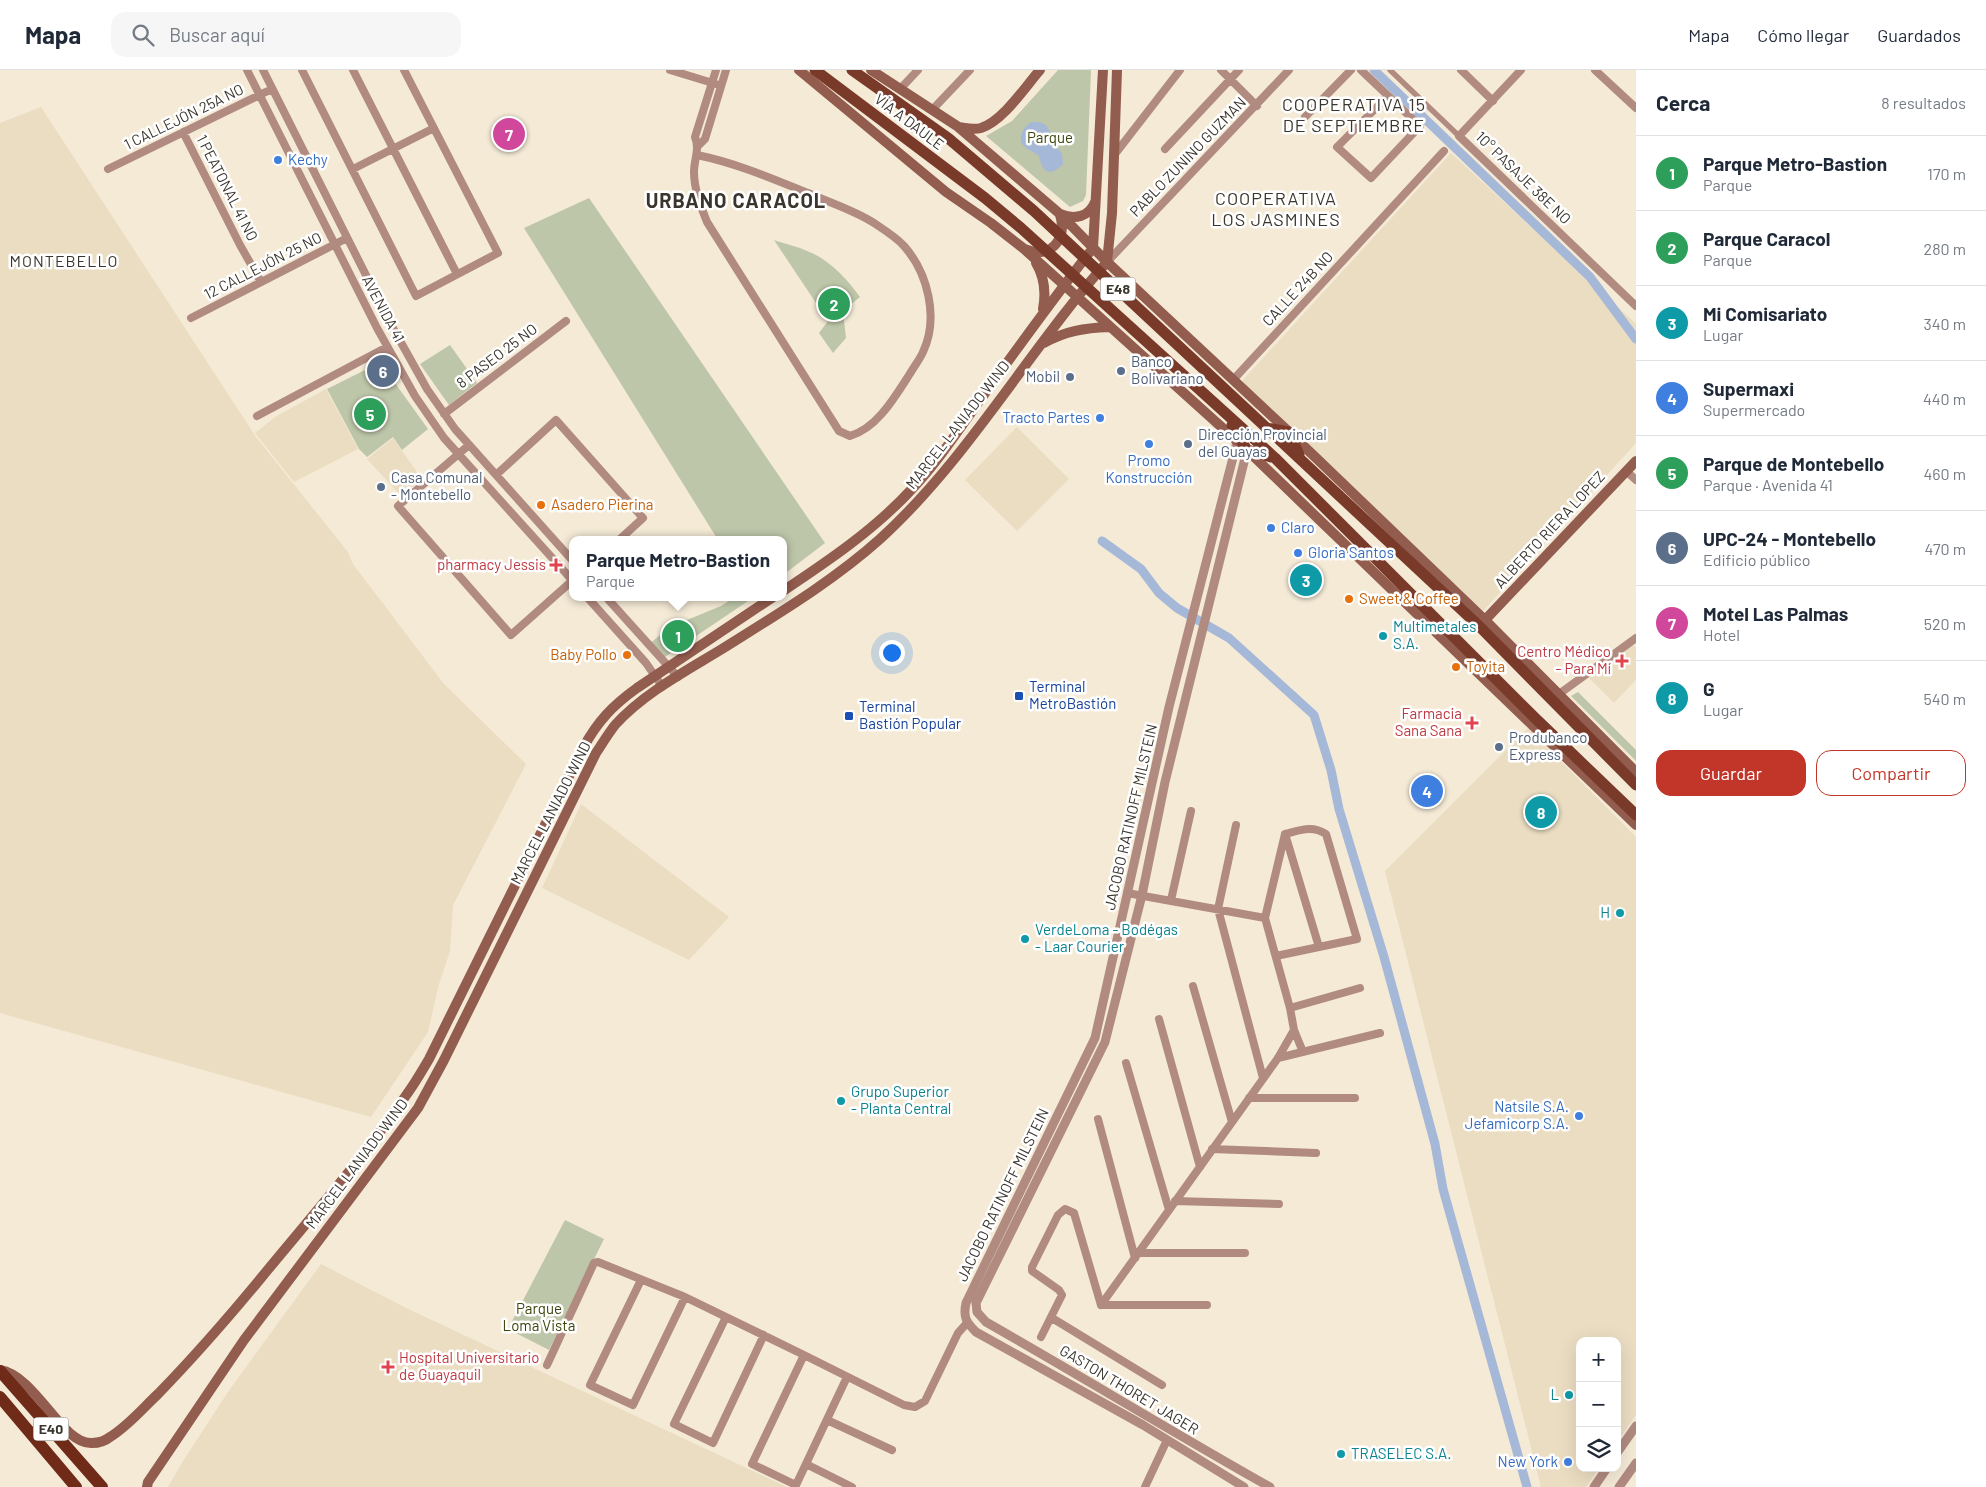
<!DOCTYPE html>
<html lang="es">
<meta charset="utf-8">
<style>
:root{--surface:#fff;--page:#f6f6f7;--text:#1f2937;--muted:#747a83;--line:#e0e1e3;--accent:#c23529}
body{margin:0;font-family:Barlow,sans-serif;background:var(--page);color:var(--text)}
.controls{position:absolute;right:15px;bottom:15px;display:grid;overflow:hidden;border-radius:10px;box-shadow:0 5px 20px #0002}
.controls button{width:45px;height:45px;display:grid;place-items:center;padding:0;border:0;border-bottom:1px solid var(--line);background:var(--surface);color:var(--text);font:25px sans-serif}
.you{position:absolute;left:891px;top:582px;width:18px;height:18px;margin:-12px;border:4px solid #fff;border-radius:50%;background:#1a73e8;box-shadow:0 0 0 8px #1a73e833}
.badge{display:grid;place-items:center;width:32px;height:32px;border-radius:50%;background:var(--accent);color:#fff;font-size:16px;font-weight:700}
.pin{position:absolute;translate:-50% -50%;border:2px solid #fff;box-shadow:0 1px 5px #0006}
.popup{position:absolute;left:569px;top:466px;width:218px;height:65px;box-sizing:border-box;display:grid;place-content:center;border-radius:10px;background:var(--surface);filter:drop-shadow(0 1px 4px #0005);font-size:16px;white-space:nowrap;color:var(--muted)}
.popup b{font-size:19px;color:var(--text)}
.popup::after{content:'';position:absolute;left:50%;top:100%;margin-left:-10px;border:10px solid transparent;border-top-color:var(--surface)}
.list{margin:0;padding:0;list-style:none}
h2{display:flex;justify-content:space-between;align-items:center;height:65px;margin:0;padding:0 20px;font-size:21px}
h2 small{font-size:16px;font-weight:400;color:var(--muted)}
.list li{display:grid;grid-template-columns:32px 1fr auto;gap:15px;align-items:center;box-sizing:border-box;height:75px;padding:0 20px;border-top:1px solid var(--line)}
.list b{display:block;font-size:19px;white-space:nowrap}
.list p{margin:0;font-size:16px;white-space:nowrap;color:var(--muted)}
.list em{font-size:16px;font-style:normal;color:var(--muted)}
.actions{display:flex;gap:10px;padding:15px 20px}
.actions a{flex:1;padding:11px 0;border:1px solid var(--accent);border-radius:15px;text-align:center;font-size:18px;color:var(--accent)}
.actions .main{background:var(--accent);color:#fff}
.icon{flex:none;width:28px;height:28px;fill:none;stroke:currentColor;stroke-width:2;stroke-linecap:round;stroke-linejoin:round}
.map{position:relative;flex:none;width:1636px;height:1417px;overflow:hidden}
header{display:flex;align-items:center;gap:30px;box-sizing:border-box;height:70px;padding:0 25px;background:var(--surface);border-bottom:1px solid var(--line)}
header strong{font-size:24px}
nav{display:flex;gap:28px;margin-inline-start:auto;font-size:18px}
.search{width:350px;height:45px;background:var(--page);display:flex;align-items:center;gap:12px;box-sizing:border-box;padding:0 18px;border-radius:15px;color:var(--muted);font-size:19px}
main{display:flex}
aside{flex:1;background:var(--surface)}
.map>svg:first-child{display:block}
.built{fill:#eaddc2}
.green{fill:#bec6a9}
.water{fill:#a5b8d7}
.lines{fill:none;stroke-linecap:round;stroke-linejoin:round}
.canal{stroke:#a5b8d7;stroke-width:9}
.pedestrian{stroke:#b18a80;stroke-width:5.5}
.minor{stroke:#b18a80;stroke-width:8}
.tertiary{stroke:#b18a80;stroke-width:9}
.secondary{stroke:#925c4e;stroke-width:10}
.primary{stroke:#7a3a2a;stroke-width:11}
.trunk{stroke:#6f2a18;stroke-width:12}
.shop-dot{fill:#3f7fe0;stroke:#fff;stroke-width:2}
.service-dot{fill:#5c6f8a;stroke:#fff;stroke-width:2}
.food-dot{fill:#e8710a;stroke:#fff;stroke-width:2}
.health-dot{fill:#e0444e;stroke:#fff;stroke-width:2}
.culture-dot{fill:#0f9aa8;stroke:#fff;stroke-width:2}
.transit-dot{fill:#1a4fb4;stroke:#fff;stroke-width:2}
.labels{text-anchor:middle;stroke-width:5;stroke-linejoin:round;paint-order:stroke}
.shield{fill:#fff;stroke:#75726d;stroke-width:1}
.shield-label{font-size:14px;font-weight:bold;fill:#3a362e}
.street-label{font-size:15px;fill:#3a362e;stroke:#fff}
.park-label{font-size:15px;fill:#3b450a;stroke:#fff}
.shop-label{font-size:15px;fill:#366cbe;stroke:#fff;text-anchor:start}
.service-label{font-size:15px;fill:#4e5e75;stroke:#fff;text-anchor:start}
.food-label{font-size:15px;fill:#c56008;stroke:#fff;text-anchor:start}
.health-label{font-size:15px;fill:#be3a42;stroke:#fff;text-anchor:end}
.culture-label{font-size:15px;fill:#0d838f;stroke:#fff;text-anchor:start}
.transit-label{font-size:15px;fill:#164399;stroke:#fff;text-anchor:start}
.neighbourhood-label{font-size:16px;letter-spacing:1px;fill:#3a362e;stroke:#fff}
.quarter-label{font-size:18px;letter-spacing:1px;fill:#3a362e;stroke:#fff}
.district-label{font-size:20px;font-weight:bold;letter-spacing:1px;fill:#3a362e;stroke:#fff}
</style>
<header>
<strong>Mapa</strong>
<div class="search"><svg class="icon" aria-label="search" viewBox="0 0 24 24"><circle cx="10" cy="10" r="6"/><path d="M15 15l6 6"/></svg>Buscar aquí</div>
<nav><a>Mapa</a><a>Cómo llegar</a><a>Guardados</a></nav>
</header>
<main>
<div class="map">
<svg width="1636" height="1417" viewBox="0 0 1636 1417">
<rect width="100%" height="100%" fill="#f4ead6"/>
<path class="built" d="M41,37L256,367L348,482L353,494L444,614L526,694L453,835L450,881L439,914L428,962L371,1047L0,943V53Z
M1451,83L1636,254V373L1483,541L1241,312Z
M326,319L358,379L294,412L255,363L275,347Z
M1017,357L1069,409L1017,461L965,410Z
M393,368L422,409L401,426L367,389Z
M1631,574L1636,577V610L1614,633L1587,606Z
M1528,658L1636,767V1345L1617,1372V1271H1580V1398H1599L1586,1417H1541L1385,801Z
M581,734L729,847L689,890L542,818Z
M321,1194L404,1237L787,1417H168L183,1391L230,1319Z"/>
<path class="green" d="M1058,0H1091L1086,125L1083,131L1070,137L986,66L1012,51Z
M589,128L825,473L783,505V470H718L524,158Z
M774,170C785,174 797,176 807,181C829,189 847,209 860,227L843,241L846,268L833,283L819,263L828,251Z
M450,275L477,313L449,335L420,294Z
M371,297L380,311L390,306L428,359L402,380L393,367L367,387L359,379L327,319Z
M735,527H754L662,589L649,574L670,557L721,536Z
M1578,622L1636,680V691L1571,626Z
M565,1150L604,1169L549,1280L508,1259Z"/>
<path class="water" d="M1031,52H1038L1045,54L1051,63L1053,74L1062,83L1063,94C1050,108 1042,102 1039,86C1035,82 1029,81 1025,77C1016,69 1023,58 1031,52Z"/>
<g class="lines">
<path class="canal" d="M1374,0L1590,207L1636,269
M1102,471L1141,499L1159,523L1177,538L1229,568L1314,645L1331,700L1339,739L1384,887L1435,1074L1443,1119L1527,1417"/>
<path class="pedestrian" d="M1390,0L1459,66"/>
<path class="minor" d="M247,0L377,258L415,326L444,368L573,511
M263,0L389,251L427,319L455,359L573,491
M302,0L416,226L498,183L404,0
M353,0L457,204
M670,0L716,14
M1221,0L1257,36
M1361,0L1420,56L1371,108L1337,77L1388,26
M1461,0L1493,31
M1521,0L1459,66L1636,236
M1595,0L1636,38
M901,18L918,0
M932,40L970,0
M1305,47L1351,0
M183,62L240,175L261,212
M698,76L705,69L726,0
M1165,79L1239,0
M1115,84L1180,0
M697,85C736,93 771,108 808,123C830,133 857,141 877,155C886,161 897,168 904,176C928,203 939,248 923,282C920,289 915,295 911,302C896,325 878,358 850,366L839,361L707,152C701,137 694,119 694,102C694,89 700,80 695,67L716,0
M108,99L272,19
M353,99L434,58
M1107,192L1289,0
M191,248L347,168
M1233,310L1444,81
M444,344L566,251
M257,346L387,277
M469,375L398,436L511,565L573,510
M1626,401L1636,410
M496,405L556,350L643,448L619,470
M587,527L646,593L662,616
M606,527L678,607
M1559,624L1636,568
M1236,755L1218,839L1263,1008
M1285,764L1319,877
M1127,823L1265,848
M1171,830L1191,741
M1276,886L1357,869L1326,764C1312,755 1301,760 1285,764L1265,848L1290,938L1294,960L1303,982
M1193,916L1232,1052
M1290,938L1360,918
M1159,949L1200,1097
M1278,988L1380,963
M1126,993L1169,1140
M1249,1028H1355
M1098,1049L1135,1188
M1212,1079L1316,1083
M1175,1131L1279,1134
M1138,1183H1245
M641,1210L590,1315L633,1335L685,1227
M1101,1235L1278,988L1294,960
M1101,1235H1207
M726,1247L674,1354L713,1373L764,1265
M1052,1248L1162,1315
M1041,1267L1062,1225L1059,1220L1032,1201V1197L1058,1145L1065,1139L1074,1143L1101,1235
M804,1285L752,1394L796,1415L847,1307
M547,1295L594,1193L598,1192L685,1227L804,1285L904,1335L915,1337L925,1331L958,1263L967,1253
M827,1350L892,1380
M806,1394L852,1417
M1145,1417L1167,1370"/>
<path class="tertiary" d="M1237,372L1169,637L1095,968L966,1233C963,1247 966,1252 976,1262L1143,1355L1244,1417
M1247,380L1165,712L1142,825L1105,972L976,1233L977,1242L986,1252C1081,1306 1174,1363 1270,1417
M1617,1383L1636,1356
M1594,1417L1607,1398
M1619,1417L1636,1393"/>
<path class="secondary" d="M799,0L946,122L991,153L1023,178L1247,380L1636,755
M871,0L957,56L1060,144L1107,192L1289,362L1485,550L1636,702
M958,57C966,58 973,60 981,58C1003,51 1025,17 1040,0
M1060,144C1075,150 1089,147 1095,132
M1093,178L1103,0
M1025,179C1050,190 1068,169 1060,145
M1107,192L1112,143L1117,0
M1036,193C1045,208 1046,223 1043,239
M1044,273C1065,261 1085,258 1109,257
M783,521C828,491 874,460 911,420C939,391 961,356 985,323C1019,276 1053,229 1089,183
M1485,550L1636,391
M0,1300C36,1306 62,1375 92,1373C99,1373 105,1371 110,1367C128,1356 143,1338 158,1324C194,1287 228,1248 261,1208C310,1148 363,1089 407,1024C415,1013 422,1001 429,989L583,678C598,651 612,636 637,618L773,527
M147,1417L148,1412L244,1270L418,1038L444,990L596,683C602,674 608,664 615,655C644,623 686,601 722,579C776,545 832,512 880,469C967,390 1028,281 1107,192"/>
<path class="primary" d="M815,0L985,128L1021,158L1275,388L1535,648L1636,745
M852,0L948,68L1034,141L1479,556L1636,715
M1232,355L1247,380L1271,387
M1266,358L1289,362L1299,385"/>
<path class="trunk" d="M0,1301L102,1417
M0,1327L76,1417"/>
</g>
<g class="shop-dot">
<circle cx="278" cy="90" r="5"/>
<circle cx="1100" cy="348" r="5"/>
<circle cx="1149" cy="374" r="5"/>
<circle cx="1271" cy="458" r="5"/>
<circle cx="1298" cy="483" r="5"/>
<circle cx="1579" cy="1046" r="5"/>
<circle cx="1568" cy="1392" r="5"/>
</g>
<g class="service-dot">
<circle cx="1121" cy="301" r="5"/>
<circle cx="1070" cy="307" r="5"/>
<circle cx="1188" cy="374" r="5"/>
<circle cx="381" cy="417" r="5"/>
<circle cx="1499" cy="677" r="5"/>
</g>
<g class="food-dot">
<circle cx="541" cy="435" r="5"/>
<circle cx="1349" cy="529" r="5"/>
<circle cx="627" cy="585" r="5"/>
<circle cx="1456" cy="597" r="5"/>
</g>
<g class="health-dot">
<path d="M553.5 487.5h5v5h5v5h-5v5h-5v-5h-5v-5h5z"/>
<path d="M1619.5 583.5h5v5h5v5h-5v5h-5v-5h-5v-5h5z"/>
<path d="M1469.5 645.5h5v5h5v5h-5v5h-5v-5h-5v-5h5z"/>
<path d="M385.5 1289.5h5v5h5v5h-5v5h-5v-5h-5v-5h5z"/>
</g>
<g class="culture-dot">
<circle cx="1383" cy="566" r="5"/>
<circle cx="1620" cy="843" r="5"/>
<circle cx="1025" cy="869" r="5"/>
<circle cx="841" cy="1031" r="5"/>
<circle cx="1569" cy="1325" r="5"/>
<circle cx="1341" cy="1384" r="5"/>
</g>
<g class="transit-dot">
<rect x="1014" y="621" width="10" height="10" rx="2.5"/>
<rect x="844" y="641" width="10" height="10" rx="2.5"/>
</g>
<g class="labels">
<g class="shield">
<rect x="1100.5" y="207.5" width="35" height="23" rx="4"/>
<rect x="33.5" y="1347.5" width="35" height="23" rx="4"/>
</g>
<g class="shield-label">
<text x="1118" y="224">E48</text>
<text x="51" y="1364">E40</text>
</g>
<g class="street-label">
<text transform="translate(184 47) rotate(-26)" y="5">1 CALLEJÓN 25A NO</text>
<text transform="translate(909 52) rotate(37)" y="5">VÍA A DAULE</text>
<text transform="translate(1188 87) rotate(-46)" y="5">PABLO ZUNINO GUZMAN</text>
<text transform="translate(1523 108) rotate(44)" y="5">10° PASAJE 38E NO</text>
<text transform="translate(227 118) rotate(63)" y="5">1 PEATONAL 41 NO</text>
<text transform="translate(263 196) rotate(-27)" y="5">12 CALLEJÓN 25 NO</text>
<text transform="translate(1298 219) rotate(-47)" y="5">CALLE 24B NO</text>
<text transform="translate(383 239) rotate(62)" y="5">AVENIDA 41</text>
<text transform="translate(497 286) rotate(-37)" y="5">8 PASEO 25 NO</text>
<text transform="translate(958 355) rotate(-52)" y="5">MARCEL LANIADO WIND</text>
<text transform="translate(1550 460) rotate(-47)" y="5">ALBERTO RIERA LOPEZ</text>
<text transform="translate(551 743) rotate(-63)" y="5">MARCEL LANIADO WIND</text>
<text transform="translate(1131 747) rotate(-77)" y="5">JACOBO RATINOFF MILSTEIN</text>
<text transform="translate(357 1094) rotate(-53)" y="5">MARCEL LANIADO WIND</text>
<text transform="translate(1003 1125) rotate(-64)" y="5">JACOBO RATINOFF MILSTEIN</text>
<text transform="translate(1129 1320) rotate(31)" y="5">GASTON THORET JAGER</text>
</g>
<g class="park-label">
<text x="1050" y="73">Parque</text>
<text x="539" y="1244">Parque<tspan x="539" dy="17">Loma Vista</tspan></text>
</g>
<g class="shop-label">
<text x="288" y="95">Kechy</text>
<text x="1090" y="353" text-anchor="end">Tracto Partes</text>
<text x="1149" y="396" text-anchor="middle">Promo<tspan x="1149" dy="17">Konstrucción</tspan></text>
<text x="1281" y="463">Claro</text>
<text x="1308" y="488">Gloria Santos</text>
<text x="1569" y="1042" text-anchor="end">Natsile S.A.<tspan x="1569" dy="17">Jefamicorp S.A.</tspan></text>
<text x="1558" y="1397" text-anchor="end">New York</text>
</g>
<g class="service-label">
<text x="1131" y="297">Banco<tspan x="1131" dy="17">Bolivariano</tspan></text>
<text x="1060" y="312" text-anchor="end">Mobil</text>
<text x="1198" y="370">Dirección Provincial<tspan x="1198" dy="17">del Guayas</tspan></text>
<text x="391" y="413">Casa Comunal<tspan x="391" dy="17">- Montebello</tspan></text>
<text x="1509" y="673">Produbanco<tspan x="1509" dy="17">Express</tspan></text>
</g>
<g class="food-label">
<text x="551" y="440">Asadero Pierina</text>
<text x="1359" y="534">Sweet &amp; Coffee</text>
<text x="617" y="590" text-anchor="end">Baby Pollo</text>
<text x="1466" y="602">Toyita</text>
</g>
<g class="health-label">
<text x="546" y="500">pharmacy Jessis</text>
<text x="1611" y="587">Centro Médico<tspan x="1611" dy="17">- Para Mí</tspan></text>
<text x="1462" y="649">Farmacia<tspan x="1462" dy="17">Sana Sana</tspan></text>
<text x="399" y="1293" text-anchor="start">Hospital Universitario<tspan x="399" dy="17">de Guayaquil</tspan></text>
</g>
<g class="culture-label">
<text x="1393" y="562">Multimetales<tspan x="1393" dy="17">S.A.</tspan></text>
<text x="1610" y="848" text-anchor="end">H</text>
<text x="1035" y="865">VerdeLoma - Bodégas<tspan x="1035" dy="17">- Laar Courier</tspan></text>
<text x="851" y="1027">Grupo Superior<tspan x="851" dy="17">- Planta Central</tspan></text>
<text x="1559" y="1330" text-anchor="end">L</text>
<text x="1351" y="1389">TRASELEC S.A.</text>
</g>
<g class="transit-label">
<text x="1029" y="622">Terminal<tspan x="1029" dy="17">MetroBastión</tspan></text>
<text x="859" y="642">Terminal<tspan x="859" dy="17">Bastión Popular</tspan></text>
</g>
<g class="neighbourhood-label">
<text x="64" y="197">MONTEBELLO</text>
</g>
<g class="quarter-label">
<text x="1354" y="41">COOPERATIVA 15<tspan x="1354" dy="21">DE SEPTIEMBRE</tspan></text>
<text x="1276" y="135">COOPERATIVA<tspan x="1276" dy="21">LOS JASMINES</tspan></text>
</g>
<g class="district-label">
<text x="736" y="138">URBANO CARACOL</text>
</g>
</g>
</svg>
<div class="controls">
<button>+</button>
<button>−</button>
<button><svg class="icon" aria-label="layers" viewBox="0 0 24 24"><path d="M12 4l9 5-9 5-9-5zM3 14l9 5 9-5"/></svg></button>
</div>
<div class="you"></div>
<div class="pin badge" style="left:678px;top:566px;background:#2e9e5b">1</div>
<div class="popup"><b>Parque Metro-Bastion</b>Parque</div>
<div class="pin badge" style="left:834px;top:234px;background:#2e9e5b">2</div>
<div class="pin badge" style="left:1306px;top:510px;background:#0f9aa8">3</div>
<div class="pin badge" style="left:1427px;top:721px;background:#3f7fe0">4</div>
<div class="pin badge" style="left:370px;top:344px;background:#2e9e5b">5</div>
<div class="pin badge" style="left:383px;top:301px;background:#5c6f8a">6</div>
<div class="pin badge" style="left:509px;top:64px;background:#d1479c">7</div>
<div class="pin badge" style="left:1541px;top:742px;background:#0f9aa8">8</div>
</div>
<aside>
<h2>Cerca<small>8 resultados</small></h2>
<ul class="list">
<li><span class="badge" style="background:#2e9e5b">1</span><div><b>Parque Metro-Bastion</b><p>Parque</p></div><em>170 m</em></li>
<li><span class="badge" style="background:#2e9e5b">2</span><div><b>Parque Caracol</b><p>Parque</p></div><em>280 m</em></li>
<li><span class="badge" style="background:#0f9aa8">3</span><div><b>Mi Comisariato</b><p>Lugar</p></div><em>340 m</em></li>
<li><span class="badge" style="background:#3f7fe0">4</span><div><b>Supermaxi</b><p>Supermercado</p></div><em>440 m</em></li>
<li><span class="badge" style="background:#2e9e5b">5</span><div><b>Parque de Montebello</b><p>Parque · Avenida 41</p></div><em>460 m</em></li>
<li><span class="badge" style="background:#5c6f8a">6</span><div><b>UPC-24 - Montebello</b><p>Edificio público</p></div><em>470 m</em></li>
<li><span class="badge" style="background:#d1479c">7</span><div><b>Motel Las Palmas</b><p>Hotel</p></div><em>520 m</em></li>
<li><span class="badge" style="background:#0f9aa8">8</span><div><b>G</b><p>Lugar</p></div><em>540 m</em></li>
</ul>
<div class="actions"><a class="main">Guardar</a><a>Compartir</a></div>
</aside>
</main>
